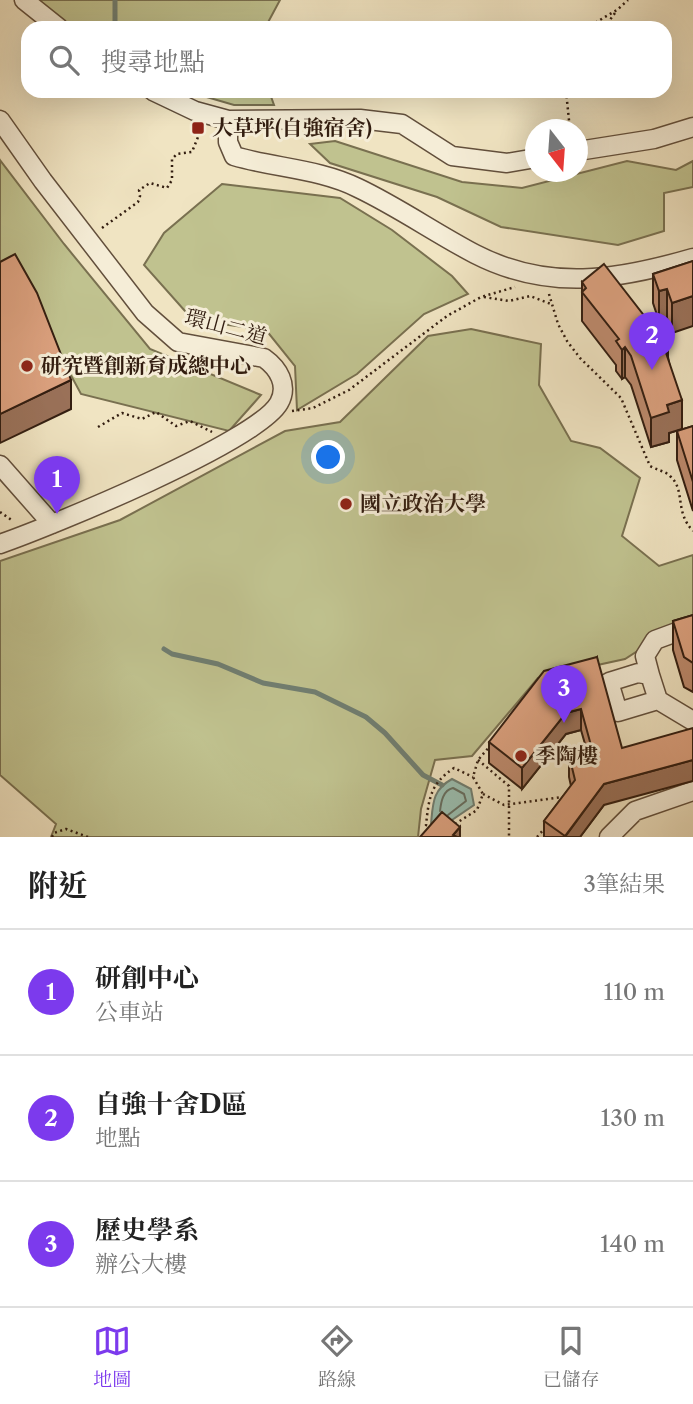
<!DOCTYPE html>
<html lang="zh-TW">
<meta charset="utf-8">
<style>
:root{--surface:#fff;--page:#f6f6f6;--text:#222;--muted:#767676;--line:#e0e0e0;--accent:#7c3aed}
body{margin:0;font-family:"Libre Caslon Text","Noto Serif TC",serif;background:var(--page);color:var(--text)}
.compass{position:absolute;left:525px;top:119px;width:63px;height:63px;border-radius:50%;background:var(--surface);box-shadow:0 7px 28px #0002;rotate:163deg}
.you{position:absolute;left:329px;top:458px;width:24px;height:24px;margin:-18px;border:5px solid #fff;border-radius:50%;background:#1a73e8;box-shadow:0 0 0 10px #1a73e833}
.badge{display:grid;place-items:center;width:46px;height:46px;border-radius:50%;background:var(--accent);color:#fff;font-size:23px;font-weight:700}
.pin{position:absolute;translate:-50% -58px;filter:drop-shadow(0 2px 4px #0008)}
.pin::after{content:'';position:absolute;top:37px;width:24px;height:21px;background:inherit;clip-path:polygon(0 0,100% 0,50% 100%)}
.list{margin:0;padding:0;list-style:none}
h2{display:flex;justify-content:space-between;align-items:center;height:91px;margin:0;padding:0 28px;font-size:30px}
h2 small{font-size:23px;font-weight:400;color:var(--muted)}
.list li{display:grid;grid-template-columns:46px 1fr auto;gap:21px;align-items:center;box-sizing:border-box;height:126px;padding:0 28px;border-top:2px solid var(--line)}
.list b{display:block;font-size:26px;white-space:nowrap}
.list p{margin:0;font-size:23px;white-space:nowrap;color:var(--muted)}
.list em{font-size:23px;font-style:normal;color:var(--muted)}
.icon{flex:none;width:38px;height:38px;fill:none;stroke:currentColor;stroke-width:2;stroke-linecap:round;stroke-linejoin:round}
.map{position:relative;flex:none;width:693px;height:837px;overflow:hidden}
.search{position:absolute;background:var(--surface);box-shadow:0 7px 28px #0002;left:21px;right:21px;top:21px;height:77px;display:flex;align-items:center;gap:18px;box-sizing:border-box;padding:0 24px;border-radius:21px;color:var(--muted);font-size:26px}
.sheet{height:469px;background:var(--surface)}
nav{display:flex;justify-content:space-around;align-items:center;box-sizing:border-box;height:98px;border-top:2px solid var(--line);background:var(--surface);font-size:19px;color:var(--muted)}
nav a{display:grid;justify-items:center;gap:4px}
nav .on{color:var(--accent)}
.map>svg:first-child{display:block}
.green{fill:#c0c28f;stroke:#797050;stroke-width:2}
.water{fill:#9abfb1;stroke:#707e71;stroke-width:2}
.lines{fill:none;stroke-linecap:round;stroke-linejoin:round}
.shore{stroke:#666e60;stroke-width:2}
.stream{stroke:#707e71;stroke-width:5}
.minor-casing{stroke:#624f3c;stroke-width:21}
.path{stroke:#321d10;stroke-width:2.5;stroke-dasharray:2 3.5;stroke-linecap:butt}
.minor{stroke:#f5edd7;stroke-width:18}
.wall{fill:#bd8a6d;stroke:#321d10;stroke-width:2}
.shaded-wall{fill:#9a7159;stroke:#321d10;stroke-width:2}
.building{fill:#dca17f;stroke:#321d10;stroke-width:2}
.poi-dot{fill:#8f2418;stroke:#f5edd7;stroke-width:2.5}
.labels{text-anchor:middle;stroke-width:6;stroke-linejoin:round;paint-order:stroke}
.poi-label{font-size:21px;font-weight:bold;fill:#321d10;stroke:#f5edd7;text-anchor:start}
.street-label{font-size:21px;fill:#321d10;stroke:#f5edd7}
</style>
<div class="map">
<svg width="693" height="837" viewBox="0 0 693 837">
<rect width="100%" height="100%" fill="#f0e4c2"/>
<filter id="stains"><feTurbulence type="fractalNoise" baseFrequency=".00286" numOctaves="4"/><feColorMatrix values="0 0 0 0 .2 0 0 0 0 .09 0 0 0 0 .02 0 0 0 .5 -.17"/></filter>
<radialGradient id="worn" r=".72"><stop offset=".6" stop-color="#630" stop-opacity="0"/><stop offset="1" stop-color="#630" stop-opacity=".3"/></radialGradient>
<path class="green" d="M36,0H280L265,28H69Z
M186,91H269L274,105H234Z
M335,141L462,182L522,188L627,161L676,170L693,161V187L664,193V231L618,245L501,227L437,197L330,163L310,144Z
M0,160L64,244L150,349L261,395L229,431L81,394L12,266L0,271Z
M222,184L340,198L392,230L452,276L468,294L424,314L357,374L297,410L295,366L266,330L193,320L144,265L164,233Z
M471,329L541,344L539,385L571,441L600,448L640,478L622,536L659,566L693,555V615L625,659L538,678L472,756L435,760L421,809L418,837H51L56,824L0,775V561L120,520L285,431L340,422L428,336Z"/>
<path class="water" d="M452,779L471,789L474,805L446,824H431C433,804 432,790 452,779Z"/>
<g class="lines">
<path class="shore" d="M440,811C441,802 443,790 453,788L464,794L466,801L448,815"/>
<path class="stream" d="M115,28V0
M164,649L172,654L218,664L263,683L315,692L366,717L385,733L423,775L442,785"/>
<g class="minor-casing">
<path id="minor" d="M24,0L59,28
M153,91L195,111L228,120L360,119L402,124L452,156L507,163L536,158
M0,120L43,181L145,313L178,342L264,358C278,368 289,385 279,403C257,442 49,527 0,544
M228,120V142L234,156C275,168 320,169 358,188C398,207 435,233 475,254C549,292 617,280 693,258
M578,151L654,139L693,127
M0,465L52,524
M650,675L645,656L655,640L693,626
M658,700L618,712L609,682L638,673L650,675L658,700L693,721
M609,837L635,811L693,791"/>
</g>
<path class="path" d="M586,28L617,10L628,0
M604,28L615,13
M566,91L570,130
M102,228L138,202L140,196L139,190L150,183L167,188L172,180V159L177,154L192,152L198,137L203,132
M549,294L558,324L567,341L580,358L621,398L650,466C657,470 665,471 670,476C686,490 674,511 693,531
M484,297L509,301L530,296L551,304
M292,411L313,408L349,390L447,316L481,297L515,287
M98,427L122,413L142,419L156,412L176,426L190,421L212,432
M0,512L13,521
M478,760L509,786V836L511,837
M483,794L504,805L563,797
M455,824L477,810L483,794L473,777L478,760L490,746
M432,828L426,825C429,798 430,784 454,768L473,777
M52,837L54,833L66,829L88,837
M537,837L546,827"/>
<use href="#minor" class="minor"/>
</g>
<path class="wall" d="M693,261L672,333L667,318L659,321L653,303V274Z
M582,282L668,357L682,429L669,433V442L651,447L631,385L625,377L622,379L616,371V365L582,321Z
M693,426V511L677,460V431Z
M693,615V692L684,687L673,650V621Z
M597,657L604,805L580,837H544V821L571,786L569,777V755L587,751L581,730L566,734L522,789L489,763V742Z"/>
<path class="shaded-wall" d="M667,289V318L659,321V291Z
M693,296V326L672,333V303Z
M668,341V371L663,344Z
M625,347V377L622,379V350Z
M71,380V409L0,443V414Z
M682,400V429L669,433V442L651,447V418L667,405Z
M581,709V730L566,734L522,789V768L566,713Z
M693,760V781L604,805L580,837H565L604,784Z
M460,827V837H453V835Z"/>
<path class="building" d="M15,254L37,293L71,380L0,414V262Z
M693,261V296L672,303L667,289L659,291L653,274Z
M604,264L646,318L648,316L668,341L663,344L682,400L667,405L669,412L651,418L631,356L625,347L622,350L616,341L619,339L582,292L586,288L582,282Z
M693,426V482L677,431Z
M693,615V663L684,657L673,621Z
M597,657L622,748L693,728V760L604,784L565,836L544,821L575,780L569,755L592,749L581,709L566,713L522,768L489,742L544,671Z
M442,812L460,827L453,835L457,837H420Z"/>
<g class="poi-dot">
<rect x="191" y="121" width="14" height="14" rx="3.5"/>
<circle cx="27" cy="366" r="7"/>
<circle cx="346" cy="504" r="7"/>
<circle cx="521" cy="756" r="7"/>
</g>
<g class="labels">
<g class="poi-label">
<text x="212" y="135">大草坪(自強宿舍)</text>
<text x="41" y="373">研究暨創新育成總中心</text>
<text x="360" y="511">國立政治大學</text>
<text x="535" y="763">季陶樓</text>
</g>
<g class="street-label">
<text transform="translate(226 327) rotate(15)" y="7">環山二道</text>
</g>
</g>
<rect width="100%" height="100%" filter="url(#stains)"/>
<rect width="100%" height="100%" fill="url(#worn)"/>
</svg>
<svg class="compass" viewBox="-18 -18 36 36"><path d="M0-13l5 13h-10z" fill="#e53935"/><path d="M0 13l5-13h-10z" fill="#767676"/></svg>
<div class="you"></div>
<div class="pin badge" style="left:57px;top:514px">1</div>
<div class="pin badge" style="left:652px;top:370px">2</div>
<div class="pin badge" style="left:564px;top:723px">3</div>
<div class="search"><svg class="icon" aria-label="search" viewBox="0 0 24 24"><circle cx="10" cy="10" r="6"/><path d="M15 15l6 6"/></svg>搜尋地點</div>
</div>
<section class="sheet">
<h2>附近<small>3筆結果</small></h2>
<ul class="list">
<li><span class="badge">1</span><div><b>研創中心</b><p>公車站</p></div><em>110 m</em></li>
<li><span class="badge">2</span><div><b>自強十舍D區</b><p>地點</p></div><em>130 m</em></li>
<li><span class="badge">3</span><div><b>歷史學系</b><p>辦公大樓</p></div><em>140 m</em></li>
</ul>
</section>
<nav>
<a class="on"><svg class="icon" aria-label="map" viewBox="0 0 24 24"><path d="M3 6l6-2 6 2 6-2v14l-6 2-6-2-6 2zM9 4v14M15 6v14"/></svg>地圖</a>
<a><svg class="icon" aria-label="directions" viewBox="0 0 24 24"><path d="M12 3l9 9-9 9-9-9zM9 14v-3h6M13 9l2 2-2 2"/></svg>路線</a>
<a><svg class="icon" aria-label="saved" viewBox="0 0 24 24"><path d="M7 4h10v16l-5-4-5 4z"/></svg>已儲存</a>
</nav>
